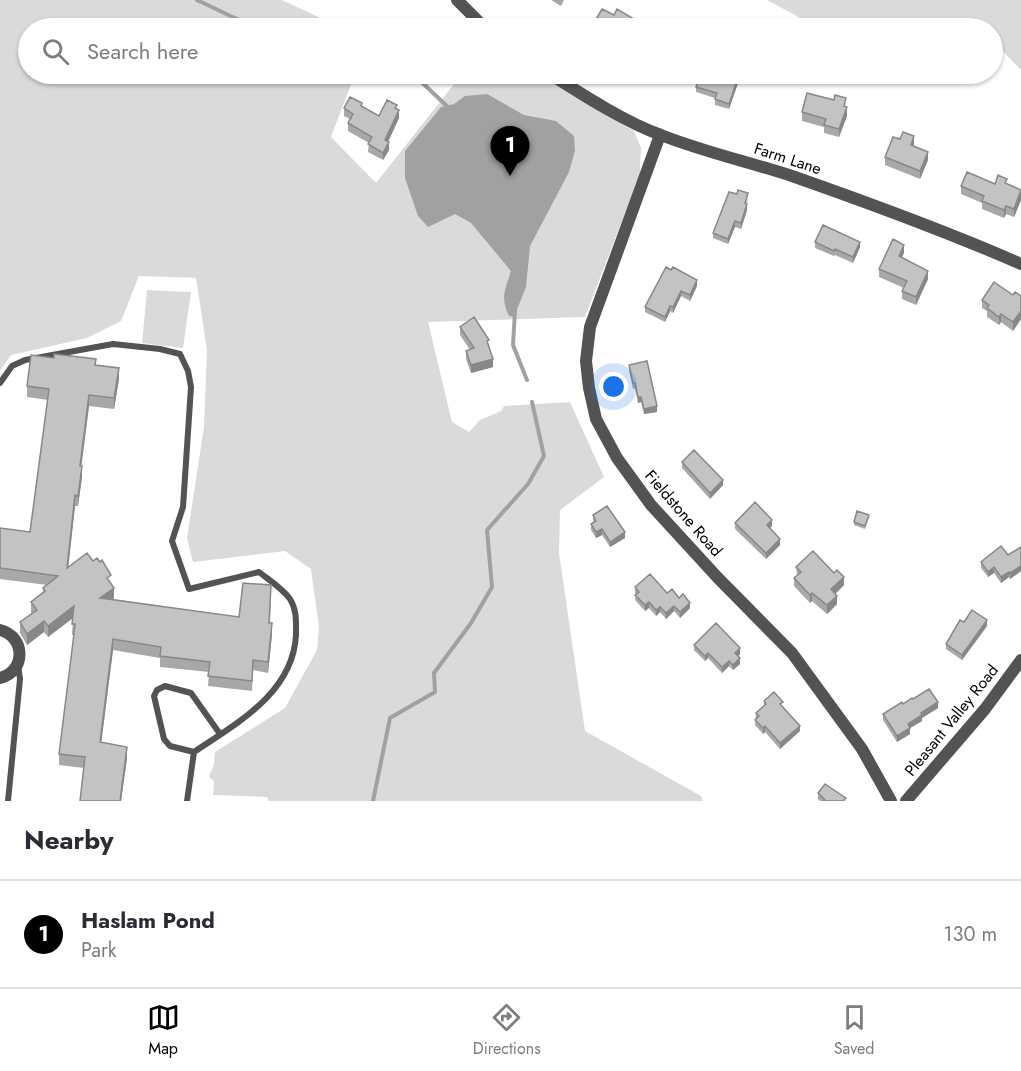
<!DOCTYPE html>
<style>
:root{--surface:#fff;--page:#f7f7f7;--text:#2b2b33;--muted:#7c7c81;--line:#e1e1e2;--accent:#000}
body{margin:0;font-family:Jost,sans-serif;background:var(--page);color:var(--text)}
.you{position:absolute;left:614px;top:387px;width:21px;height:21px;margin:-15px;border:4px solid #fff;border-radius:50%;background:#1a73e8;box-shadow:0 0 0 9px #1a73e833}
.badge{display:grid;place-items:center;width:39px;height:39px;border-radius:50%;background:var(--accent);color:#fff;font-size:20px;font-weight:700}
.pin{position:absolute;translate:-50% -50px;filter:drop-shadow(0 2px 3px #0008)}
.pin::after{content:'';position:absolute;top:32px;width:21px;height:18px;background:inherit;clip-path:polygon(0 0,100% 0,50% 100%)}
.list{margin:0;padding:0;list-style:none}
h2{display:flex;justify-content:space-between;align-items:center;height:78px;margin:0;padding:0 24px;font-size:26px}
h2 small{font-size:20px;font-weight:400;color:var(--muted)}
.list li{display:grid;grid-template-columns:39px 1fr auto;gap:18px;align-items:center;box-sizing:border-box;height:108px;padding:0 24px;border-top:2px solid var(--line)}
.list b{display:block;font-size:22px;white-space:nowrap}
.list p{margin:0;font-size:20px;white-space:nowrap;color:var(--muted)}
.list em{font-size:20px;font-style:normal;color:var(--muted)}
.icon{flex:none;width:33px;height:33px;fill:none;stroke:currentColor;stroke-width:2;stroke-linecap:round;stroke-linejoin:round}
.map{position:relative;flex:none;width:1021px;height:801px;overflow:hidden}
.search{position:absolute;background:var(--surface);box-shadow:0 2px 4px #0004;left:18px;right:18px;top:18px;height:66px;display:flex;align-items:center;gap:15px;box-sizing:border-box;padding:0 21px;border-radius:33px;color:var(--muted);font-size:22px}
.sheet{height:186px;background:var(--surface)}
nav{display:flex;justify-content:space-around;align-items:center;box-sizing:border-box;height:84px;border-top:2px solid var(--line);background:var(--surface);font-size:16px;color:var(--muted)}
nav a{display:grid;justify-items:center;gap:3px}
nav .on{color:var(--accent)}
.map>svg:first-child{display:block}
.green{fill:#dadada}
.water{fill:#a1a1a1}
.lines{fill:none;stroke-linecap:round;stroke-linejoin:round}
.stream{stroke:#a1a1a1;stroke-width:4}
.service{stroke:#535353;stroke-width:6}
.minor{stroke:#535353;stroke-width:12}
.wall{fill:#a8a8a8}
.shaded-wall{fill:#888}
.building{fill:#c3c3c3;stroke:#888;stroke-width:1.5}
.labels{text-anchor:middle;stroke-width:4.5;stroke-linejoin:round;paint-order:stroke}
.street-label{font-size:16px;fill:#000;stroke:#fff}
</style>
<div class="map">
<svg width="1021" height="801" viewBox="0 0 1021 801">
<rect width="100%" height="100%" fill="#fff"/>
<path class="green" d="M0,0H282L342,28H28V74H355L331,137L376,183L462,74H538L634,131L641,148L640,174L585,317L428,322L452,422L469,432L480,420L501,411L504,406L570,402L604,477L560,510L559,553L585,731L701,796L703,801H269L267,797L213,795L214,781L209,777L214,764L215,752L285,708L317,650L319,627L311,569L285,551L193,562L187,538L204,427L207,350L196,278L139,276L121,321L87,338L11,355L0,371Z
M767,0H1021V70L993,41L992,28H819Z
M147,290L191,292L183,348L142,343Z"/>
<path class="water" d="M487,94L524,115L556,121L574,136L575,151L569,172L530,246L526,287L514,317L509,316C500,297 505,291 511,271L471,223L455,214L428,227L418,216L405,178V151L441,107L454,104L465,96Z"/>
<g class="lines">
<path class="stream" d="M197,0L241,21L292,28
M413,74L450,109
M515,311L513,345L527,380
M373,801L390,718L435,692L434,673L471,623L492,587L487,530L528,484L544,456L532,402"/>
<path class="service" d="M0,383L12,366L25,360L113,344L160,349L180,354L188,371L191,387L183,507L172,541L189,589L259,572C269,580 282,588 290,599C297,610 296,622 296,635C293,693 237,723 194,752L187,801
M194,752L170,746L164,739L154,696L157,690L165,686L191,693L220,734
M8,801L20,679L18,665"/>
<path class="minor" d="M457,0L485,28
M550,74C583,95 625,122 661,135C704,152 749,162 792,176C869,203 946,231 1021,264
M660,135L590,327L586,361L589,388L596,419L617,458L651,505L718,578L792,653L862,749L891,801
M0,630C25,636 27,671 0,678
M906,801L985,709L1021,660"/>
</g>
<path class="wall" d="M551,0H564L561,6Z
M738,83L729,109L715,105V98L696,92V87Z
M362,107L379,116L397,109L399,118L388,142L389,150L383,160L368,152L369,143L348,131V123L350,119L344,116V108Z
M846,107L847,116L839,137L824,133V127L802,121V112Z
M914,145V146L928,160L920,179L885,165V157Z
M995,184H1007L1021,190V200L1014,217L1006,214L1004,218L982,209V203L961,194V186Z
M748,199L746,204L747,210L741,229L735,227L728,244L713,238V233Z
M815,242L860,247L853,263L835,255L834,256L815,248Z
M904,253L902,257L928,279L916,305L902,299V291L904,288L879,277V269Z
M671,270L697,286L690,301L681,296L673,313L670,311L665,322L645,312V307Z
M1013,295L1021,296V319L1013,331L1001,322L999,325L987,317V311L982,308V300Z
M460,327L489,347L493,367L471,373L466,359V351L470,350L460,335Z
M96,365L119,379L114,409L89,406L81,466L82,477L78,506H75L68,567L111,584L114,598L113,599L239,617L271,596L270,623L272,634L268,673L253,670L252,691L208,686L209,672L160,667V658L113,650L101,742L127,758L121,801H80L84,768L59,765V754L74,635H72L73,618L48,637L44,632L27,645L20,633V622L31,614V602L43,592V588L47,585L0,579V528L30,532L48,400L27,397V386Z
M629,365L657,412L644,414L641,402L638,403L635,388L633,389L629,370Z
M682,462L723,485L710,499L682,468Z
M593,515L625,538L610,547L602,535L596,538L591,530V524L594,523L593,521Z
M869,517L865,529L854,525V522Z
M735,523L772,526L770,528L780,545L766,559L735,529Z
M1021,547V571L1010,579L1009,577L1001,583L994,573L988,577L981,568V562L1008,555Z
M796,567L844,585L835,594L837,604L827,614L812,601L810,603L794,586V578L797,575Z
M635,587L667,593L690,608L680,618L674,611L666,619L660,612L656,616L649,608L645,611L635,600L636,594L635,593Z
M987,626L962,660L946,649V644Z
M694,645L740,654L738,656L740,664L733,670L729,666L722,673L708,658L705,661L694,650Z
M913,699L938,708L922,718V721L910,728V734L897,742L883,720V714Z
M764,701L783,706L800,731L780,749L765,732L763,734L755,725L756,713L764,706Z
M818,793L846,801H820L818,799Z"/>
<path class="shaded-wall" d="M738,78V83L729,109V104Z
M847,107V116L839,137V129Z
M399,110V118L385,148V140Z
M914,136V145L911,153V145Z
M389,142V150L383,160V153Z
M928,152V160L920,179V171Z
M1021,192V200L1014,217V209Z
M747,204V210L741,229V223Z
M1006,206V214L1004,218V210Z
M735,221V227L728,244V239Z
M860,242V247L853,263V257Z
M904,245V253L899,264V256Z
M928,271V279L916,305V297Z
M697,280V286L690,301V295Z
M681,291V296L673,313V307Z
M670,306V311L665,322V317Z
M1021,311V319L1013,331V322Z
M1001,314V322L999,325V317Z
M493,359V367L471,373V365Z
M119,368V379L114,409V398Z
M89,395V406L80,477V466Z
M638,397H641V402L638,403Z
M657,406V412L644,414V409Z
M82,466V477L78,506V496Z
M723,480V485L710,499V493Z
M75,495V506L67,579V568Z
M772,520V526L767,531V525Z
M602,529V535L596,538V532Z
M625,532V538L610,547V542Z
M780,539V545L766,559V553Z
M1021,566V571L1010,579V573Z
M994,567V573L988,577V572Z
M1009,572V577L1001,583V577Z
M844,577V585L831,598V589Z
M114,588V598L100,609V598Z
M812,593V601L810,603V595Z
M837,596V604L827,614V605Z
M649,602V608L645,611V605Z
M690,603V608L680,618V612Z
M74,606V617L48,637V626Z
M674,606V611L666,619V613Z
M660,607V612L656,616V610Z
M987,620V626L962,660V655Z
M44,621V632L27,645V634Z
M272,623V634L268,673V662Z
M113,639V650L100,753V742Z
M740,648V654L735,659V653Z
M708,653V658L705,661V656Z
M740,658V664L733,670V665Z
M729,661V666L722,673V667Z
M938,702V708L922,718V721L910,728V734L897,742V736L908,724L921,713Z
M765,726V732L763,734V728Z
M800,726V731L780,749V743Z
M127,747V758L121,801H120Z"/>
<path class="building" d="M602,9L614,15L617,9L644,25L642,28H596L592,26Z
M701,74H725L738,78L729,104L715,99L717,93L696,87Z
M807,93L834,100L835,95L846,98L844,106L847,107L839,129L824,125L826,119L802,112Z
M350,97L362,103L361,106L379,116L387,100L397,105L395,108L399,110L385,140L389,142L383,153L368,144L372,137L348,123L353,114L344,108Z
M903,132L914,136L911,145L928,152L920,171L885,157L893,137L900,139Z
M967,172L995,184L998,175L1007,179L1005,183L1021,190L1014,209L1006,206L1004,210L982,201L984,196L961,186Z
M738,190L748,193L745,203L747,204L741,223L735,221L728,239L713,233L729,192L737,194Z
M823,225L860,242L853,257L835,249L834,251L815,242Z
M893,239L904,245L899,256L928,271L916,297L902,291L907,281L879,269Z
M666,267L671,270L673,267L697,280L690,295L681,291L673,307L670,306L665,317L645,307Z
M994,282L1013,295L1015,292L1021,296V311L1013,322L1001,314L999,317L987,308L989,305L982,300Z
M474,317L489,340L487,341L493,359L471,365L466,351L474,348L460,327Z
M54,354L96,359L95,365L119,368L114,398L89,395L80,466H82L78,496L75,495L67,568L87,553L93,561L97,558L100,562L102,560L111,575L107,578L114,588L100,598L239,617L243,583L271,585L269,623H272L268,662L253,660L252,681L208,676L210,662L160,656L161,647L113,639L100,742L127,747L120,801H80L85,757L59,754L73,642L75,624H72L74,606L48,626L44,621L27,634L20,622L37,610L31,602L45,591L43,588L58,576L0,568V528L30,532L49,389L27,386L31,355L54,358Z
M647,361L657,406L644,409L641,397H638L635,383H633L629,365Z
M694,450L723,480L710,493L682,462Z
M755,502L772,520L767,525L780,539L766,553L735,523Z
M607,506L625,532L610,542L602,529L596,532L591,524L596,521L593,515Z
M857,511L869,515L865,526L854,522Z
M1001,546L1008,555L1021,547V566L1010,573L1009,572L1001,577L994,567L988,572L981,562Z
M813,551L834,573L837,570L844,577L831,589L837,596L827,605L812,593L810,595L794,578L801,572L796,567Z
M650,574L667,593L672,589L679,598L683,594L690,603L680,612L674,606L666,613L660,607L656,610L649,602L645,605L635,595L639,592L635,587Z
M972,610L987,620L962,655L946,644L960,620L964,622Z
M716,623L740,648L735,653L740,658L733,665L729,661L722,667L708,653L705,656L694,645Z
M929,689L938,702L921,713L922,715L908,724L910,728L897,736L883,714L902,702L903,704L912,698L913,699Z
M774,692L783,702L780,704L800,726L780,743L765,726L763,728L755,720L759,716L756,713L766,704L764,701Z
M825,784L846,798L843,801H824L825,800L818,793Z"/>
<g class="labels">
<g class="street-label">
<text transform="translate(788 158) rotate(18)" y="6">Farm Lane</text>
<text transform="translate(684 513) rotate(49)" y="6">Fieldstone Road</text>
<text transform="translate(951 720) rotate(-51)" y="6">Pleasant Valley Road</text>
</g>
</g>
</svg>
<div class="you"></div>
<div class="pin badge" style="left:510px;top:176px">1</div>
<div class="search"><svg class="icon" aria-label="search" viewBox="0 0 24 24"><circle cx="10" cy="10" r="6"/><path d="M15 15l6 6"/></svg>Search here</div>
</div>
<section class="sheet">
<h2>Nearby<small></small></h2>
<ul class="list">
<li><span class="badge">1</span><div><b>Haslam Pond</b><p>Park</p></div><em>130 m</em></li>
</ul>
</section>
<nav>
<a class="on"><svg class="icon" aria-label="map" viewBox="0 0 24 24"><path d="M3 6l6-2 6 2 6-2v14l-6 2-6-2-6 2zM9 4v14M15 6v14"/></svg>Map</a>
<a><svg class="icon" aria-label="directions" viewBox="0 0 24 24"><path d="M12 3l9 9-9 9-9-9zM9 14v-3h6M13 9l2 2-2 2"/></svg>Directions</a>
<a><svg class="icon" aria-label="saved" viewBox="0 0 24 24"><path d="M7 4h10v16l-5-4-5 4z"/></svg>Saved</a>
</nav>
